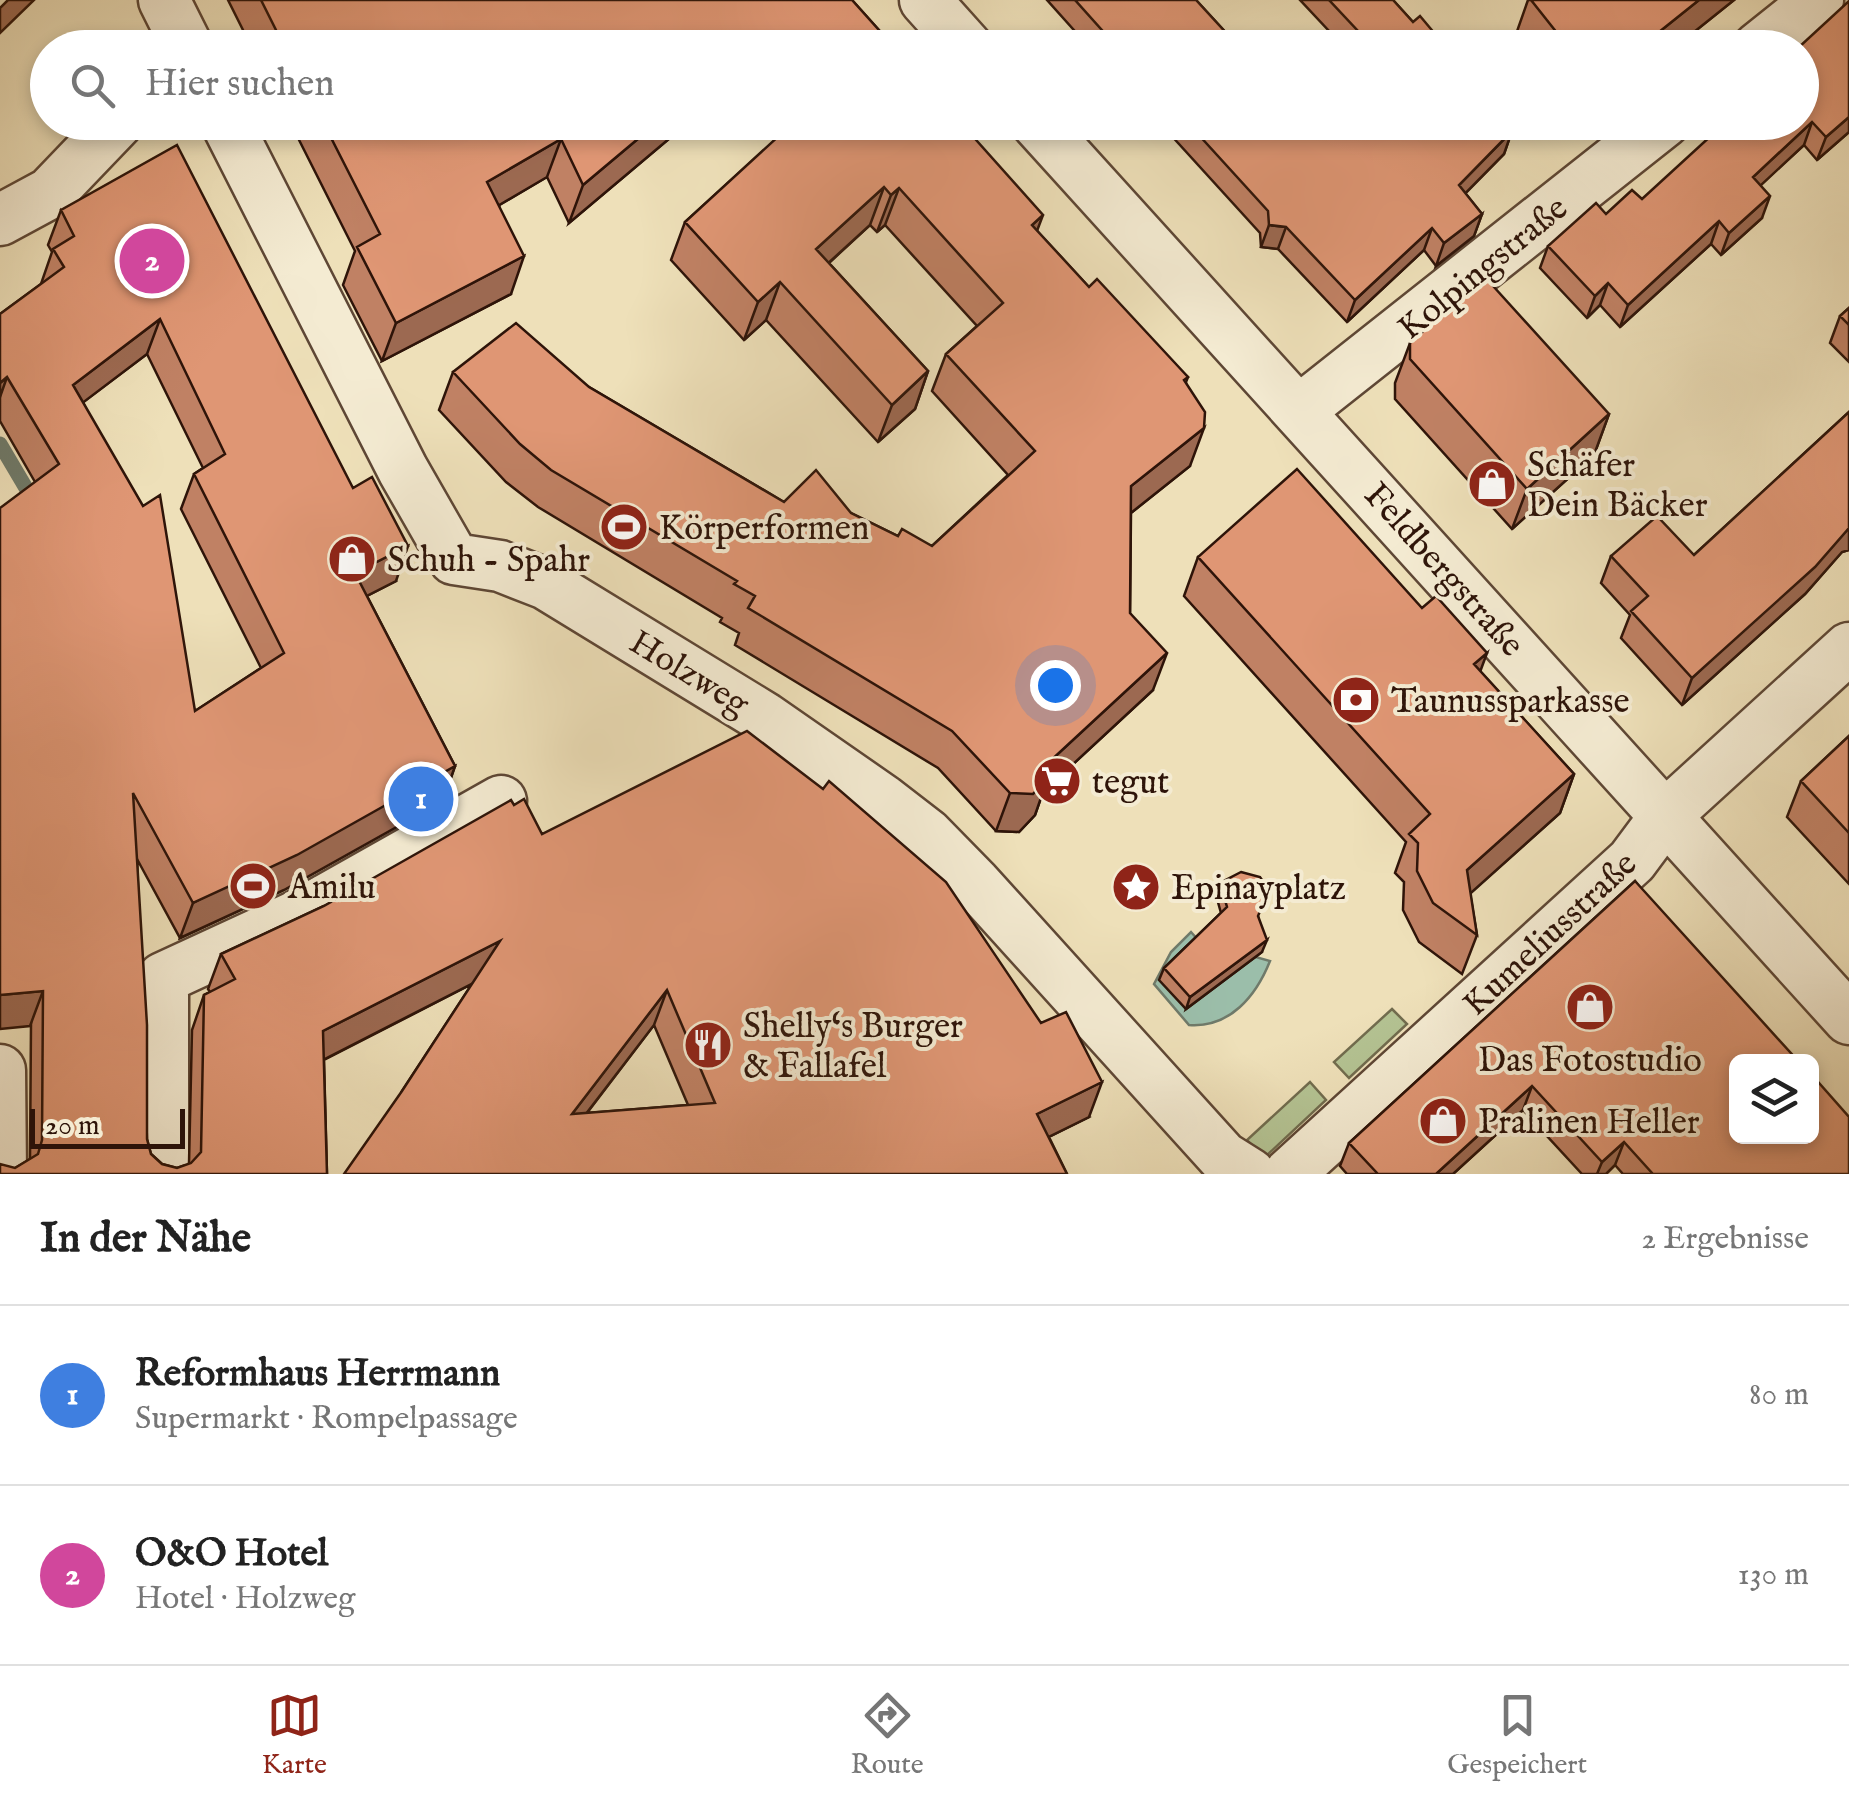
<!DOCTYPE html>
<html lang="de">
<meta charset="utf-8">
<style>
:root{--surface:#fff;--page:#f2f2f2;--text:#222;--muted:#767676;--line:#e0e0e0;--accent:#8f2418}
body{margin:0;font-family:"IM FELL English",serif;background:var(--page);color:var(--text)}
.controls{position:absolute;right:30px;bottom:30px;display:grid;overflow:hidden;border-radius:15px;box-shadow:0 5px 15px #0003}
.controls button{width:90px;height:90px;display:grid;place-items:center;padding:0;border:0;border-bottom:2px solid var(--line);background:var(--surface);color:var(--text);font:50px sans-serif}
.scale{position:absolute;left:30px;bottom:25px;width:155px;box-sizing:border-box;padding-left:10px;border:5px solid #2e1409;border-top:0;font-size:28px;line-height:35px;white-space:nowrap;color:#2e1409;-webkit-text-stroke:8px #f4ebd2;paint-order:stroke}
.you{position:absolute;left:1055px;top:685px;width:35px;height:35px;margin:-25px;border:8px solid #fff;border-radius:50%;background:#1a73e8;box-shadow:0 0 0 15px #1a73e833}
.badge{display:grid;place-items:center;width:65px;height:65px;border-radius:50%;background:var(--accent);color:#fff;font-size:32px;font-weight:700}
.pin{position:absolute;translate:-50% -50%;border:5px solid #fff;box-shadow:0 2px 10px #0006}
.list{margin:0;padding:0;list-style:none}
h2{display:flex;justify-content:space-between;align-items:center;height:130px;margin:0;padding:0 40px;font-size:42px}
h2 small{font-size:32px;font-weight:400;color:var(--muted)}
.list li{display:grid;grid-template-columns:65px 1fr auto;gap:30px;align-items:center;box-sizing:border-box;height:180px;padding:0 40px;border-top:2px solid var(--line)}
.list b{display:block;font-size:38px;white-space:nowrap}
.list p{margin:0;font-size:32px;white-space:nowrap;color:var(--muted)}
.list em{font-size:32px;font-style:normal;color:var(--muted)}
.icon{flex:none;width:55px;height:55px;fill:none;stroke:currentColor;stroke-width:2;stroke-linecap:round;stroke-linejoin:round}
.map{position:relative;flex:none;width:1849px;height:1174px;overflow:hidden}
.search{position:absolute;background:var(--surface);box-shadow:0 5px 15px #0003;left:30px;right:30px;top:30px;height:110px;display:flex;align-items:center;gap:25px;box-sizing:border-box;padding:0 35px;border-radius:55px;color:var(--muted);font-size:38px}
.sheet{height:490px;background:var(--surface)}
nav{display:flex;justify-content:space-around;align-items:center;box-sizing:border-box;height:140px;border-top:2px solid var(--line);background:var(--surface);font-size:28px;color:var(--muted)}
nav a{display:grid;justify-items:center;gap:5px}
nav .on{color:var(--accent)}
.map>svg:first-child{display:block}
.green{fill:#b4c393;stroke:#716c4e;stroke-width:2.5}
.water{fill:#9bbeaa;stroke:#6f7a6a;stroke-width:2.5}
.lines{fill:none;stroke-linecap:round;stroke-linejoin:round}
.stream{stroke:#6f7a6a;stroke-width:15}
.minor-casing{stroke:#5e4735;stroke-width:55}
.minor{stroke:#f4ebd2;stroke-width:50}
.wall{fill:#c08164;stroke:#2e1409;stroke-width:2.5;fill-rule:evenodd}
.shaded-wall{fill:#9c6951;stroke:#2e1409;stroke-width:2.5}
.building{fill:#df9674;stroke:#2e1409;stroke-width:2.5;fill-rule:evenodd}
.labels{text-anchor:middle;stroke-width:8;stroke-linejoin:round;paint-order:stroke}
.street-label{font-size:35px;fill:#2e1409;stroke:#f4ebd2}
.poi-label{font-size:35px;fill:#2e1409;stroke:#f4ebd2;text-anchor:start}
</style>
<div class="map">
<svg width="1849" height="1174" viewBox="0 0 1849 1174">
<rect width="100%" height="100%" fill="#eee0b9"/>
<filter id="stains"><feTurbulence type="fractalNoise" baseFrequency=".002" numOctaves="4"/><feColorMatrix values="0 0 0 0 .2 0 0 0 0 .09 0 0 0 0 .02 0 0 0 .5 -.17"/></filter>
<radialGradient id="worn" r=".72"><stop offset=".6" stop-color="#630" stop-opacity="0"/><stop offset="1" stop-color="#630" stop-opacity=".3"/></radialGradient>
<path class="green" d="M1392,1009L1407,1024L1349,1078L1334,1062Z
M1310,1082L1326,1100L1264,1158L1247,1140Z"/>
<path class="water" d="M1191,932L1199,941L1270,961C1256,996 1230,1028 1189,1025L1154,984L1171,952Z"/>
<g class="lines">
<path class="stream" d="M0,444L36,505"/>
<g class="minor-casing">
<path id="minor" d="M164,0L188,48
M925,0L968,48
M1758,48L1818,0
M226,122L403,470L454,559L500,566L546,584L765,718L883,800L927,834L975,883L1223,1157L1250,1174
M1036,122L1849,1019
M0,220L50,193L118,122
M1300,410L1664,122
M0,1070L1,1174
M163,1174V978L297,916L501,801
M1289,1174L1632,861L1667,814L1849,648"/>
</g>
<use href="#minor" class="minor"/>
</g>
<path class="wall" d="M228,0H852L895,48H252Z
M1047,0H1196L1240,48H1090Z
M1300,0H1393L1413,22L1446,47L1345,48Z
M1528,0H1734L1674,48H1523L1515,37Z
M1802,48L1849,132L1817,160L1804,145L1760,185L1762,218L1721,255L1711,244L1620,327L1600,305L1587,318L1540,268L1548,246L1606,214L1642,199L1802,122Z
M290,122H689L569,223L547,177L499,205L511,294L382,361L343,285L355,251Z
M774,122H960L1037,231L1089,287L1188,377L1186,382L1190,466L1131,513L1130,613L1153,690L1043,792L1035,815L1019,832L996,831L938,768L735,645L739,633L720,622L722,618L538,507L506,482L439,410L453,372L589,387L784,502L851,513L898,536L932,546L1008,475L932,391L946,354L977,326L885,225L877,232L870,225L829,263L928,371L915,409L878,442L766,320L744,340L671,260L685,222L783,133Z
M1159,122H1504L1512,131L1504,154L1465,193L1482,214L1474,236L1436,266L1424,250L1347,322L1278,249L1261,247L1260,233Z
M61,210L396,581L367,596L455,766L443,801L284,890L180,938L137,859L147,1139L151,1154L162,1164L177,1168L189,1164L192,1030L204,995L210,992L208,989L221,954L324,906L514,805L542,834L1089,1117L1049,1137L1067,1174L402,1091L472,984L324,1060L327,1174L15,1168L30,1159L35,482L0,421V314L41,284L52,252L48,245ZM147,354L203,468L194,474L181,509L261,668L195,711L83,402ZM654,1025L688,1105L587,1113Z
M1849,308V362L1830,343L1840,316Z
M1410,343L1609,414L1594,455L1512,529L1395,399V383Z
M1849,412V550L1842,552L1805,594L1682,705L1621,638L1630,615L1601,583L1611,556L1694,555Z
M1198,557L1422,608L1574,774L1560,813L1470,893L1477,935L1462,974L1419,942L1403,910L1404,882L1395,873L1406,842L1184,596Z
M1849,736V884L1787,817L1801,781Z
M1635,881L1849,1174H1623L1615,1165L1606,1174H1582L1523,1110L1453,1174H1347L1340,1166L1349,1143Z
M1220,883L1258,916L1262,952L1186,1009L1159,980L1164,968L1221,913L1216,895Z"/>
<path class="shaded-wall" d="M8,0H34L0,33V8Z
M1699,0H1734L1674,48H1639Z
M1849,117V132L1817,160L1826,137Z
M658,122H689L569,223L583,185Z
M1812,122L1804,145L1745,200L1753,177Z
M1512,131L1504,154L1451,208L1459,185Z
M561,139L547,177L474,220L487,182Z
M884,187L870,225L802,287L816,249Z
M899,188L885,225L877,232L891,195Z
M1770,196L1762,218L1721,255L1729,233Z
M1482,214L1474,236L1436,266L1444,243Z
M1043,215L1029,252L1032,225Z
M1719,221L1711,244L1620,327L1628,305Z
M1269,225L1286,227L1278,249L1261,247Z
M1432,228L1424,250L1347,322L1355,300Z
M524,256L511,294L382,361L396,323Z
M780,282L766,320L744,340L758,302Z
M1608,283L1600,305L1587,318L1595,296Z
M160,319L147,354L60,420L73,385Z
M928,371L915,409L878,442L892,405Z
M7,377L0,397V383Z
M1609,414L1594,455L1512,529L1527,489Z
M1204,428L1190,466L1117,524L1131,486Z
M1849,528V550L1842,552L1805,594L1682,705L1692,678Z
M408,546L396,581L343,608L355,573Z
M1167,653L1153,690L1043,792L1035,815L1019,832L996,831L1010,793L1048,763Z
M1487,653L1473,691L1474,664Z
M455,766L443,801L284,890L180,938L193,903Z
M1574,774L1560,813L1453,909L1467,870Z
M1267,940L1262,952L1186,1009L1190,997Z
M500,941L487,976L311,1066L323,1031Z
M667,990L654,1025L559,1149L572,1114Z
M43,991L30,1026L0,1029V995Z
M1102,1082L1089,1117L1024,1149L1037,1114Z
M1532,1086L1523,1110L1453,1174H1436Z
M1624,1142L1615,1165L1606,1174H1597L1602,1162Z"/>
<path class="building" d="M261,0H852L895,48H757L753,43L748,48H285Z
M1075,0H1196L1240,48H1118Z
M1329,0H1393L1413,22L1420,16L1446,47L1374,48Z
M1531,0H1699L1639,48H1569Z
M1849,1V117L1826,137L1812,122L1753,177L1770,196L1729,233L1719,221L1628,305L1608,283L1595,296L1548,246L1596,203L1606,214L1632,190L1642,199L1726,122H1802V48H1798Z
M323,122H658L583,185L561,139L487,182L524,256L396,323L357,247L380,234Z
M794,122H960L1043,215L1032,225L1089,287L1097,279L1188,377L1184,380L1205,412L1204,428L1131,486L1130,613L1167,653L1048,763L1049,778L1033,794L1010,793L952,731L748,608L755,596L734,584L737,581L551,470L520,444L453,372L516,323L589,387L784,502L816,470L851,513L898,536L902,529L932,546L1035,451L946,354L1003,303L899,188L891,195L884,187L816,249L928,371L892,405L780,282L758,302L685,222Z
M1187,122H1504L1512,131L1459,185L1482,214L1444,243L1432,228L1355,300L1286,227L1269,225L1268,211Z
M177,145L353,488L372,477L408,546L355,573L455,766L297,855L193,903L133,793L147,1025V1139L151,1154L162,1164L177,1168L191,1163L201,1152L204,995L235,979L221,954L324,906L511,800L514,805L524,799L542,834L747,731L823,789L829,781L946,882L1041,1023L1066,1012L1102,1082L1037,1114L1067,1174H344L402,1091L500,941L323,1031L327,1174H0V1164L15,1168L38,1154L42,1140L43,991L0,995V508L59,464L7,377L0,383V314L64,267L53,249L74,236L61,210ZM160,319L225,454L194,474L284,653L195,711L160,495L143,506L73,385ZM667,990L715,1103L572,1114Z
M1484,276L1609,414L1527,489L1410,359V343Z
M1849,308V325L1840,316Z
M1849,412V528L1815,567L1692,678L1631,611L1648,596L1611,556L1657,516L1694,555Z
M1297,469L1422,608L1436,596L1487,653L1474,664L1574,774L1467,870L1477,935L1433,903L1417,871L1418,843L1409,834L1430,814L1198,557Z
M1849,736V833L1801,781Z
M1241,872L1260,877L1269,890L1258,916L1267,940L1190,997L1164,968L1227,907L1220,883Z
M1635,881L1799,1062H1736V1136H1812V1075L1849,1117V1174H1653L1624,1142L1602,1162L1532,1086L1436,1174H1378L1349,1143Z"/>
<defs>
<g id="shop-disc" transform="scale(2.5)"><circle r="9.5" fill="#8f2418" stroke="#f4ebd2"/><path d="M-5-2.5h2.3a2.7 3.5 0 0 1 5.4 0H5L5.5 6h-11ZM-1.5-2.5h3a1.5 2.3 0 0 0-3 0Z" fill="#fff"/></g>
<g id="stadium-disc" transform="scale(2.5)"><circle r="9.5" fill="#8f2418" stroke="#f4ebd2"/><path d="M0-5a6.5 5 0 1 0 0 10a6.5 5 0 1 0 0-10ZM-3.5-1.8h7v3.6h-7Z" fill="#fff"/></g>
<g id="bank-disc" transform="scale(2.5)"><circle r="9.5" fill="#8f2418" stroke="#f4ebd2"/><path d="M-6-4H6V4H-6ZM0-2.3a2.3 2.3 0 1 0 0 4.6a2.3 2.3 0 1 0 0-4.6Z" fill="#fff"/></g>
<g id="supermarket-disc" transform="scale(2.5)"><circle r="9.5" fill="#8f2418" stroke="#f4ebd2"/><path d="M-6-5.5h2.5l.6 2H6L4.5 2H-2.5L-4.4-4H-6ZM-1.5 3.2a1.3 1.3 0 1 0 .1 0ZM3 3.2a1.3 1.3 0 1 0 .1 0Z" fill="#fff"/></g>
<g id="sight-disc" transform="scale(2.5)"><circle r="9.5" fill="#8f2418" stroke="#f4ebd2"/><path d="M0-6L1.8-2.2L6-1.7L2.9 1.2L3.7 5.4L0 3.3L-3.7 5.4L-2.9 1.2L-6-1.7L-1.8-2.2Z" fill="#fff"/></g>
<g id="restaurant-disc" transform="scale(2.5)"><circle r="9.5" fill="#8f2418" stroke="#f4ebd2"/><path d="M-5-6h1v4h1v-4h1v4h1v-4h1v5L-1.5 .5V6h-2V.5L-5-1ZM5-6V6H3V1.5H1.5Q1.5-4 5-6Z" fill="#fff"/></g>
</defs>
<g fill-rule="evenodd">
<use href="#shop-disc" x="1492" y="484"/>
<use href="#stadium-disc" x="624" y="527"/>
<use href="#shop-disc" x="352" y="559"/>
<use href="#bank-disc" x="1356" y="700"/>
<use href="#supermarket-disc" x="1057" y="781"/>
<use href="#stadium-disc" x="253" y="886"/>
<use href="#sight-disc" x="1136" y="887"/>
<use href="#shop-disc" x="1590" y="1007"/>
<use href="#restaurant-disc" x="708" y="1045"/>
<use href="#shop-disc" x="1443" y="1121"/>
</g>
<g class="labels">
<g class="street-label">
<text transform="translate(1482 267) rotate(-39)" y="12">Kolpingstraße</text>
<text transform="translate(1445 569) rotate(48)" y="12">Feldbergstraße</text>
<text transform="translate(690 672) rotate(31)" y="12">Holzweg</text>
<text transform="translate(1549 933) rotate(-43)" y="12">Kumeliusstraße</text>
</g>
<g class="poi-label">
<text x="1527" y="476">Schäfer<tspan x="1527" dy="40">Dein Bäcker</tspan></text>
<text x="659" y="539">Körperformen</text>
<text x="387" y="571">Schuh - Spahr</text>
<text x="1391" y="712">Taunussparkasse</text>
<text x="1092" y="793">tegut</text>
<text x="288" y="898">Amilu</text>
<text x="1171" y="899">Epinayplatz</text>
<text x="743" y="1037">Shelly‘s Burger<tspan x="743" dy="40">&amp; Fallafel</tspan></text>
<text x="1590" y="1071" text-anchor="middle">Das Fotostudio</text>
<text x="1478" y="1133">Pralinen Heller</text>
</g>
</g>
<rect width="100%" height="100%" filter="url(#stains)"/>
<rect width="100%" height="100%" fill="url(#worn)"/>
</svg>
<div class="controls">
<button><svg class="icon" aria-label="layers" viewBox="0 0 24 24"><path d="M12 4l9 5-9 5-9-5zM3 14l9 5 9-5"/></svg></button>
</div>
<div class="scale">20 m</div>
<div class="you"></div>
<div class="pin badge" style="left:421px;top:799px;background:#3f7fe0">1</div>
<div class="pin badge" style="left:152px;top:261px;background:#d1479c">2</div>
<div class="search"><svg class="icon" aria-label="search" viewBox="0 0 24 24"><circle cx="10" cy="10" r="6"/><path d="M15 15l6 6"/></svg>Hier suchen</div>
</div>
<section class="sheet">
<h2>In der Nähe<small>2 Ergebnisse</small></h2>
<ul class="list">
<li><span class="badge" style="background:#3f7fe0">1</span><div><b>Reformhaus Herrmann</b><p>Supermarkt · Rompelpassage</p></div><em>80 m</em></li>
<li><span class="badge" style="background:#d1479c">2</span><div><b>O&amp;O Hotel</b><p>Hotel · Holzweg</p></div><em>130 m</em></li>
</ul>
</section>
<nav>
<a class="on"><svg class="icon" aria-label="map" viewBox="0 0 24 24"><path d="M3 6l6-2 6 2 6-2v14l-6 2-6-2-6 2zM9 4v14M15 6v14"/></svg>Karte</a>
<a><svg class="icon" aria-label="directions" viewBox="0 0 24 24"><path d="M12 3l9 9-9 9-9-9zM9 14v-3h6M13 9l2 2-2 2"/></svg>Route</a>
<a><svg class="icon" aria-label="saved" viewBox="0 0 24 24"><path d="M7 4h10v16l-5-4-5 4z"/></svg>Gespeichert</a>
</nav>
